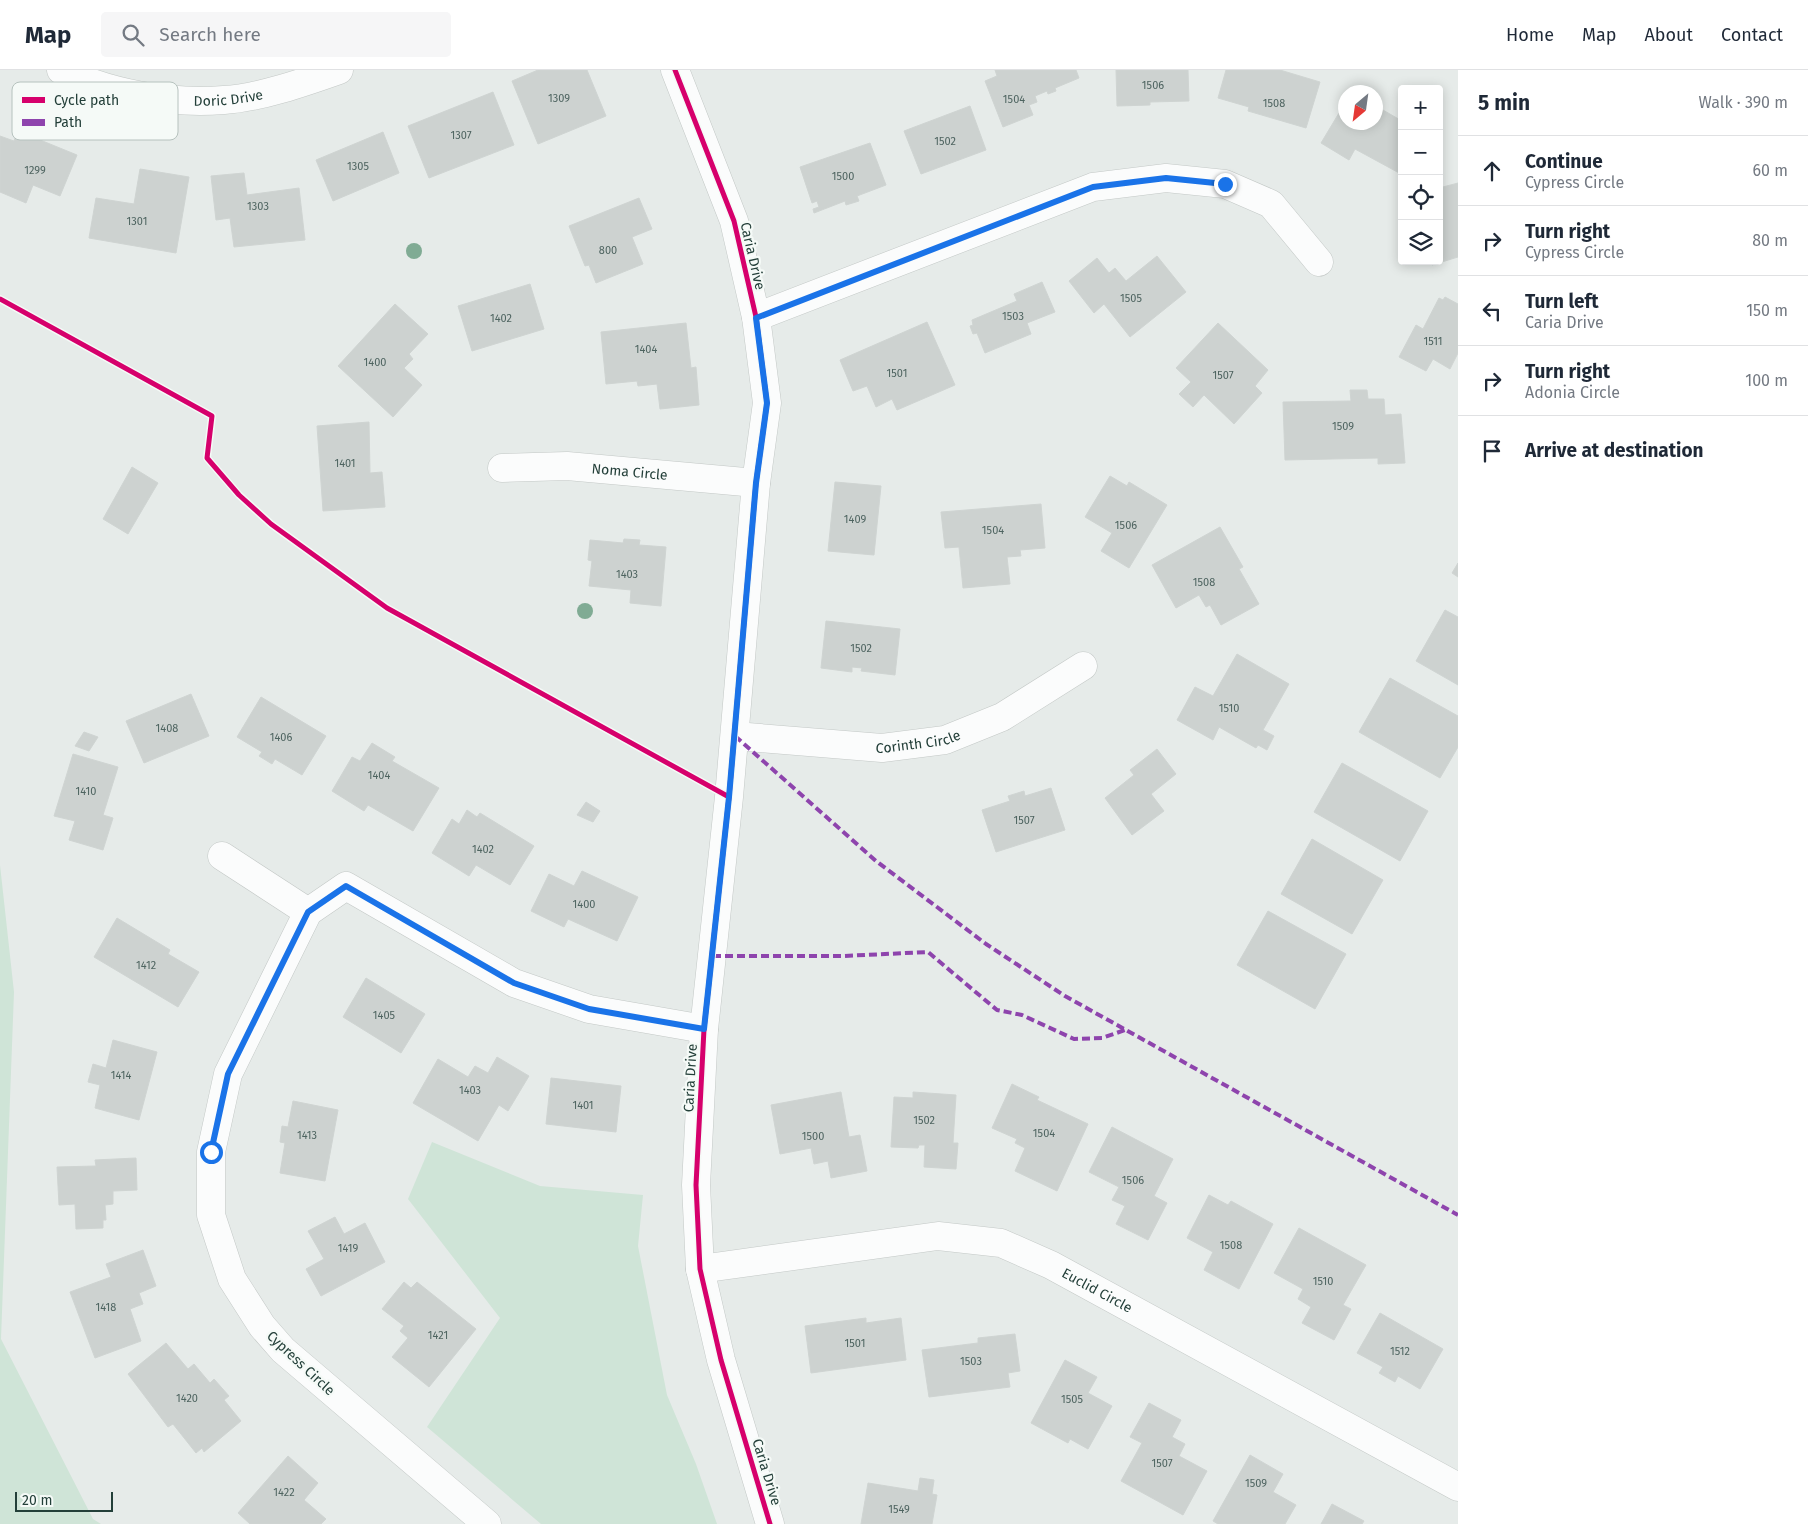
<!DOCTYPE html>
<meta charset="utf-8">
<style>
:root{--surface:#fff;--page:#f6f6f7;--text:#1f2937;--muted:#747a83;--line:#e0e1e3}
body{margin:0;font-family:"Fira Sans",sans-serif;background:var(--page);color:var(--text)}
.controls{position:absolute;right:15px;top:15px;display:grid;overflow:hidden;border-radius:5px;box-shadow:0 2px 12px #0003}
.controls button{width:45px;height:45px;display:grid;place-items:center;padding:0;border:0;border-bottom:1px solid var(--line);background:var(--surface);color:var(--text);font:25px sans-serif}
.compass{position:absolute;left:1338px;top:15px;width:45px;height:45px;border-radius:50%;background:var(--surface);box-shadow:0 2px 12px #0003;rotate:209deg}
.scale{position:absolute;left:15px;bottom:12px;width:98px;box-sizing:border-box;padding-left:5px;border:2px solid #233f39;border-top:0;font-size:14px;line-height:18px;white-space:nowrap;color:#233f39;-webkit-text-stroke:4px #f5faf7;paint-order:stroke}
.stop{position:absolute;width:15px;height:15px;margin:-11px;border:4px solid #1a73e8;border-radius:50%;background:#fff}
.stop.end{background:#1a73e8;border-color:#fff;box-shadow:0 1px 5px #0008}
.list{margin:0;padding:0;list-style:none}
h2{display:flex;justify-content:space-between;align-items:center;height:65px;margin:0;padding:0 20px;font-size:21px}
h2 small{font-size:16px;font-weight:400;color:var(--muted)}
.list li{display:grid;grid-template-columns:32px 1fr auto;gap:15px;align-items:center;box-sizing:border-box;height:70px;padding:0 20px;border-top:1px solid var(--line)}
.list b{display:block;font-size:19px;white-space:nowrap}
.list p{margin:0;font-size:16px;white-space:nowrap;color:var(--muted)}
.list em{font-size:16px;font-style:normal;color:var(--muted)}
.icon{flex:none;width:28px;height:28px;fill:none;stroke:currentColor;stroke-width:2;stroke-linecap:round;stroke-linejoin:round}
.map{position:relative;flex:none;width:1458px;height:1454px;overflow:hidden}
header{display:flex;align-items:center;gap:30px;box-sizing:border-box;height:70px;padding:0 25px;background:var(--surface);border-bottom:1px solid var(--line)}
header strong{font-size:24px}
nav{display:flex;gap:28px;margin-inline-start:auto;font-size:18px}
.search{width:350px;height:45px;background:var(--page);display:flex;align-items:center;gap:12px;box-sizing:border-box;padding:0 18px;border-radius:5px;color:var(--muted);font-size:19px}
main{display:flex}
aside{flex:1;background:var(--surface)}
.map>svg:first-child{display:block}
.green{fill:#cfe4d7}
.building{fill:#cdd2d0;stroke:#cfd4d2}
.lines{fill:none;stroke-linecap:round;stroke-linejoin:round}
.minor-casing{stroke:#c3c8c6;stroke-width:29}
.minor{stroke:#fbfcfc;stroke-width:28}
.quiet{stroke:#8e44ad;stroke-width:4;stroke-dasharray:8 4;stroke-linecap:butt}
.cycleway-casing{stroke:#f5faf7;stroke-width:8}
.cycleway{stroke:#d6006c;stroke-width:5}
.tree{fill:#80ab94}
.route{stroke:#1a73e8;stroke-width:6}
.labels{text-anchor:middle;stroke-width:4.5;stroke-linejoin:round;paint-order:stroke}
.number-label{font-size:11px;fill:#4e6460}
.street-label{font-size:14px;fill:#233f39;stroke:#f5faf7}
.key{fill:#f5faf7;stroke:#b6c2be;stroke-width:1}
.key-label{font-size:14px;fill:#233f39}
</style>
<header>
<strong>Map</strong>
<div class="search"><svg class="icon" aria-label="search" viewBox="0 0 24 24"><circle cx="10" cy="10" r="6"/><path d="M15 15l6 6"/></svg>Search here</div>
<nav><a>Home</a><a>Map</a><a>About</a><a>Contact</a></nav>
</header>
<main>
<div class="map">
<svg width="1458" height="1454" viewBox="0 0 1458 1454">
<rect width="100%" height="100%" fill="#e6ebe9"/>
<path class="green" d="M0,795L14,922L1,1269L93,1449L101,1454H0Z
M432,1072L540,1116L643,1125L638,1176L667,1325L696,1394L717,1454H541L427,1357L500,1248L408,1129Z"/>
<path class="building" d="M538,0H587L606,46L538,74L512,11Z
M995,0H1076L1079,8L1055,18L1056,21L1048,24L1047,21L1035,26L1037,32L1029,35L1033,45L1003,57L985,11L997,6Z
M1116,0H1188L1189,31L1150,32V35L1117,36Z
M1226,0H1280L1320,12L1306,58L1248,41L1249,37L1218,28Z
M493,22L514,75L429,108L408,56Z
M970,36L986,80L921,104L904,61Z
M1376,36L1402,51L1401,104L1355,79L1349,90L1321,73L1339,43L1346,47V52H1376Z
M18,61L77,85L60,126L33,115L26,133L0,122V66L14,71Z
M383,62L399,103L333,131L316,90Z
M870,73L886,115L857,126L859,131L846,135L845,131L814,143L813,139L819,137L817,131L812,133L800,97Z
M140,99L189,107L176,183L89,168L96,128L134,134Z
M244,103L247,125L299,118L305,170L234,177L230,148L216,150L211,106Z
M1458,113V187L1432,195L1431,191H1439V154L1443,152L1439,139V118Z
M639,128L652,159L632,167L643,194L596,213L589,195L585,196L569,156Z
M1157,186L1186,222L1130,267L1104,234L1094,243L1069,211L1097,188L1109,203L1115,198L1126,211Z
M1042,212L1055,242L1027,253L1031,264L985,283L977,263L973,264L970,256L973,255L972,250L1017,231L1014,224Z
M530,214L544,259L472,281L458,236Z
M1445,227L1458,234V283L1450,299L1433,289L1426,301L1399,287L1416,255L1423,259L1439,228L1443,230Z
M395,234L428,264L409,284L413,289L404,298L422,315L393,347L338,296Z
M927,252L955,315L897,340L892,329L876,337L867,316L853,321L840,290Z
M686,253L691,298L696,297L699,335L660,339L657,314L638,316L637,311L606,314L601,262Z
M1218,253L1268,300L1255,316L1262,323L1234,354L1204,325L1193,337L1179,324L1191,312L1176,298Z
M1350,320H1367L1368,329H1384L1385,345L1401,344L1405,393L1378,394V388L1285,390L1283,332L1351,331Z
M369,352L370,403L382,402L385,437L323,441L317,356Z
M132,397L158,413L128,464L103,449Z
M1110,406L1127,416L1129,412L1167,435L1129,498L1101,481L1112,463L1085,447Z
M835,412L881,416L874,485L828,481Z
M1041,434L1045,478L1020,480L1021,486L1007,487L1010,514L963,518L959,477L945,478L941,442Z
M1220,457L1243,497L1239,499L1259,534L1221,555L1210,535L1206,537L1199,525L1176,538L1152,495Z
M624,469L640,470L639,475L666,477L661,536L630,533L631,520L589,516L592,491L588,490L590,470L623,473Z
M1458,493V507L1452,503Z
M1445,540L1458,547V615L1416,591Z
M826,551L900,559L895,605L861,601L862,598L852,597V602L821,598Z
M1237,584L1289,614L1263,660L1274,666L1267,680L1258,675L1256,678L1219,657L1213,670L1177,650L1195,617L1213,626Z
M1390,608L1458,646V677L1440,708L1359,662Z
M191,624L209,666L144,693L126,651Z
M261,627L326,666L302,705L275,689L272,694L259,686L262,682L237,667Z
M84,662L98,667L89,681L75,676Z
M372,673L395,687L392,691L439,718L413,761L368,735L364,741L332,721L352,687L360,691Z
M1157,679L1176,704L1151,724L1164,741L1132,765L1105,728L1134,705L1130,700Z
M73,684L118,697L103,745L113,748L103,780L69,770L75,751L54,746Z
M1342,693L1428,741L1400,791L1314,742Z
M1051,718L1065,760L996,782L982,740L1010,731L1008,726L1024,721L1025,726Z
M586,732L600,741L593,752L577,745Z
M467,740L477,747L480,743L534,776L510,815L476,795L469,806L432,783L452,749L459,754Z
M1312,769L1383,810L1352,864L1281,824Z
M582,801L638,827L617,871L568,849L564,857L531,841L549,804L574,816Z
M1268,841L1346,884L1315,939L1237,895Z
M117,848L170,880L168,884L199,902L178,937L94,887Z
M366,908L425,944L401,983L343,947Z
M113,970L157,982L139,1050L95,1038L100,1015L88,1012L93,994L106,998Z
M497,987L529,1006L508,1041L499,1035L478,1071L413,1033L438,989L468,1007L475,996L488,1003Z
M551,1008L621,1016L616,1062L546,1054Z
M1012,1014L1039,1027L1037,1030L1088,1054L1057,1121L1015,1101L1025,1078L1015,1073L1017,1069L992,1058Z
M841,1022L849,1067L860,1065L867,1101L831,1108L828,1091L814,1094L811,1078L780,1084L771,1035Z
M913,1022L956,1025L953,1073H958L956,1099L924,1097L925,1075H919L918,1078L891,1077L894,1027L913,1028Z
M293,1031L338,1040L325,1111L280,1103L285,1073L280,1072L282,1056L288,1057Z
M1112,1057L1173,1089L1154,1126L1167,1133L1148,1170L1116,1154L1125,1136L1112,1130L1119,1117L1089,1102Z
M136,1088L137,1120L113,1121V1134L105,1135L106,1150H103V1158L76,1159L75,1134L59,1135L57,1097L96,1096L95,1090Z
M1209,1125L1228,1135L1231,1131L1273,1154L1239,1219L1204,1200L1213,1182L1187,1168Z
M335,1147L344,1164L365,1153L385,1192L321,1226L306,1199L324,1189L308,1161Z
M1299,1158L1366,1195L1343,1235L1351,1239L1334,1270L1302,1253L1311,1237L1298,1229L1303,1219L1274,1203Z
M143,1180L156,1216L139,1223L143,1234L130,1239L141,1271L95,1288L70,1222L111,1207L106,1194Z
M404,1212L411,1218L417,1212L476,1259L429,1317L392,1287L408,1268L400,1261L404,1256L382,1239Z
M1380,1243L1443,1279L1420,1319L1398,1306L1395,1312L1379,1303L1383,1297L1357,1283Z
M866,1248V1253L901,1248L906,1290L811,1303L805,1256Z
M1015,1264L1020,1301L1008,1303L1010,1317L929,1327L922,1280L978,1273V1268Z
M166,1273L188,1299L194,1294L210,1313L214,1309L229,1326L224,1330L241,1351L204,1382L202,1378L196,1383L173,1354L168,1357L128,1304Z
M1065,1290L1097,1307L1088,1323L1112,1336L1088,1379L1070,1369L1068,1373L1031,1353Z
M1149,1333L1181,1350L1172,1367L1185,1374L1179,1386L1207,1401L1183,1445L1121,1411L1142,1373L1130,1367Z
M1250,1385L1283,1404L1273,1422L1296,1435L1285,1454H1218L1213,1451Z
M288,1386L318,1413L304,1430L326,1449L321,1454H250L238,1443Z
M920,1408L934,1410L932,1424L937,1425L932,1454H861L868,1413L918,1421Z
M1332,1434L1364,1451L1362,1454H1321Z"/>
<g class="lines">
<g class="minor-casing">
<g id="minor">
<path id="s1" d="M61,0C110,24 169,34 224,30C259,28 305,12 339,0"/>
<path d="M675,0L734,151L756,247L767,333L756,413L729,727L704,959L696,1115L700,1199L721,1290L770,1454"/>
<path d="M756,247L1093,117L1166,108L1225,114L1271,134L1319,192"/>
<path id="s2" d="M502,398L567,396L756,413"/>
<path id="s3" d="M735,666L882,678L945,670L1002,647L1083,596"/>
<path d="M222,786L308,842"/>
<path id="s4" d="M700,1199L938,1166L1001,1173L1051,1195L1458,1417"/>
<path d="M487,1454L283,1280L262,1256L232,1209L211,1145V1082L228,1004L308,842L346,816L514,913L589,939L704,959"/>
</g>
</g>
<use href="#minor" class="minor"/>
<path class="quiet" d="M735,666L876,791L986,874L1065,926L1458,1145
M713,886H843L928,882L997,940L1022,945L1074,969L1102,968L1125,960"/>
<g class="cycleway-casing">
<path id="cycleway" d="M675,0L734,151L756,247L767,333L756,413L729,727L704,959L696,1115L700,1199L721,1290L770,1454
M0,229L212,346L207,388L239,425L271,454L387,538L729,727"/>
</g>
<use href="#cycleway" class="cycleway"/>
</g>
<g class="tree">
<circle cx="414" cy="181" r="8"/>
<circle cx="585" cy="541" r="8"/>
</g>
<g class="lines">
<path class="route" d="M211,1082L228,1004L308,842L346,816L514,913L589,939L704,959L729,727L756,413L767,333L756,248L1093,117L1166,108L1225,114"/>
</g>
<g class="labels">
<g class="number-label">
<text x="1153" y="19">1506</text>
<text x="559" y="32">1309</text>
<text x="1014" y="33">1504</text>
<text x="1274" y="37">1508</text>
<text x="461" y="69">1307</text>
<text x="945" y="75">1502</text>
<text x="358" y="100">1305</text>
<text x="35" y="104">1299</text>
<text x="843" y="110">1500</text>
<text x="258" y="140">1303</text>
<text x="137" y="155">1301</text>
<text x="608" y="184">800</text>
<text x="1131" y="232">1505</text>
<text x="1013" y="250">1503</text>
<text x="501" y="252">1402</text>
<text x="1433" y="275">1511</text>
<text x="646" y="283">1404</text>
<text x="375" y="296">1400</text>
<text x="897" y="307">1501</text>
<text x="1223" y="309">1507</text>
<text x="1343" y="360">1509</text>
<text x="345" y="397">1401</text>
<text x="855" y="453">1409</text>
<text x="1126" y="459">1506</text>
<text x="993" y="464">1504</text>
<text x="627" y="508">1403</text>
<text x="1204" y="516">1508</text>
<text x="861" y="582">1502</text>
<text x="1229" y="642">1510</text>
<text x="167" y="662">1408</text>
<text x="281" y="671">1406</text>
<text x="379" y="709">1404</text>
<text x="86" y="725">1410</text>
<text x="1024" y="754">1507</text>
<text x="483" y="783">1402</text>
<text x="584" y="838">1400</text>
<text x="146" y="899">1412</text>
<text x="384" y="949">1405</text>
<text x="121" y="1009">1414</text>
<text x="470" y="1024">1403</text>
<text x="583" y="1039">1401</text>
<text x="924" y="1054">1502</text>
<text x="1044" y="1067">1504</text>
<text x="307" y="1069">1413</text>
<text x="813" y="1070">1500</text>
<text x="1133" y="1114">1506</text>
<text x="1231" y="1179">1508</text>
<text x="348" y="1182">1419</text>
<text x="1323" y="1215">1510</text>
<text x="106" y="1241">1418</text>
<text x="438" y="1269">1421</text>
<text x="855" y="1277">1501</text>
<text x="1400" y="1285">1512</text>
<text x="971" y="1295">1503</text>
<text x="187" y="1332">1420</text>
<text x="1072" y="1333">1505</text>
<text x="1162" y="1397">1507</text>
<text x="1256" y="1417">1509</text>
<text x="284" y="1426">1422</text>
<text x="899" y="1443">1549</text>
</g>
<g class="street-label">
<text dy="5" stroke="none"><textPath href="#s1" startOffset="172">Doric Drive</textPath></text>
<text transform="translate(753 186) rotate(77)" y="5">Caria Drive</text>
<text dy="5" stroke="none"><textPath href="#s2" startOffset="128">Noma Circle</textPath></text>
<text dy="5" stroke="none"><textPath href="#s3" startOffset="184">Corinth Circle</textPath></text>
<text transform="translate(690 1008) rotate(-87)" y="5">Caria Drive</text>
<text dy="5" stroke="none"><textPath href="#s4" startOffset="411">Euclid Circle</textPath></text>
<text transform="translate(301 1293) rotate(43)" y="5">Cypress Circle</text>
<text transform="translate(767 1402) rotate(73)" y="5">Caria Drive</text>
</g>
</g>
<rect x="12" y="12" width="166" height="58" rx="8" class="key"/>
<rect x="22" y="27" width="23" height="6" fill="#d6006c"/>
<rect x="22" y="49" width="23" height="7" fill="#8e44ad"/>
<g class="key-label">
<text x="54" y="35">Cycle path</text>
<text x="54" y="57">Path</text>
</g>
</svg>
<div class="controls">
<button>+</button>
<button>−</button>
<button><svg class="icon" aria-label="locate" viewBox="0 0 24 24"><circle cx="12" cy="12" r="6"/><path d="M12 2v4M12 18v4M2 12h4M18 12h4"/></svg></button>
<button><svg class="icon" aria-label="layers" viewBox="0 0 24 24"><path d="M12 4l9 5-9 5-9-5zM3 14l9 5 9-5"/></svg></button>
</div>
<svg class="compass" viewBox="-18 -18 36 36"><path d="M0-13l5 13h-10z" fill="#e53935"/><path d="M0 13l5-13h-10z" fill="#747a83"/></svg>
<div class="scale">20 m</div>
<div class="stop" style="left:211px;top:1082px"></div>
<div class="stop end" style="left:1225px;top:114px"></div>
</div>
<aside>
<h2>5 min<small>Walk · 390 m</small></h2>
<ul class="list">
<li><svg class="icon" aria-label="ahead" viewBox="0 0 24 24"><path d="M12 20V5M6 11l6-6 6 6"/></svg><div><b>Continue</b><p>Cypress Circle</p></div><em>60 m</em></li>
<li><svg class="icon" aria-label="right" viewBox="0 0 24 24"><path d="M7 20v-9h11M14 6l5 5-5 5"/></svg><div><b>Turn right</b><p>Cypress Circle</p></div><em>80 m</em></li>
<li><svg class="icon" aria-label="left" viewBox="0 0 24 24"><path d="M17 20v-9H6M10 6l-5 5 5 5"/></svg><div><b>Turn left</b><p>Caria Drive</p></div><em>150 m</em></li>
<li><svg class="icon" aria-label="right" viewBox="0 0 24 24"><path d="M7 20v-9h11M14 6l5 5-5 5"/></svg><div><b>Turn right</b><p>Adonia Circle</p></div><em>100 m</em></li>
<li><svg class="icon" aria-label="arrive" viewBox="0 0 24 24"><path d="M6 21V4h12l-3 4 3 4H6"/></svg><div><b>Arrive at destination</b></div></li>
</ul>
</aside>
</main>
